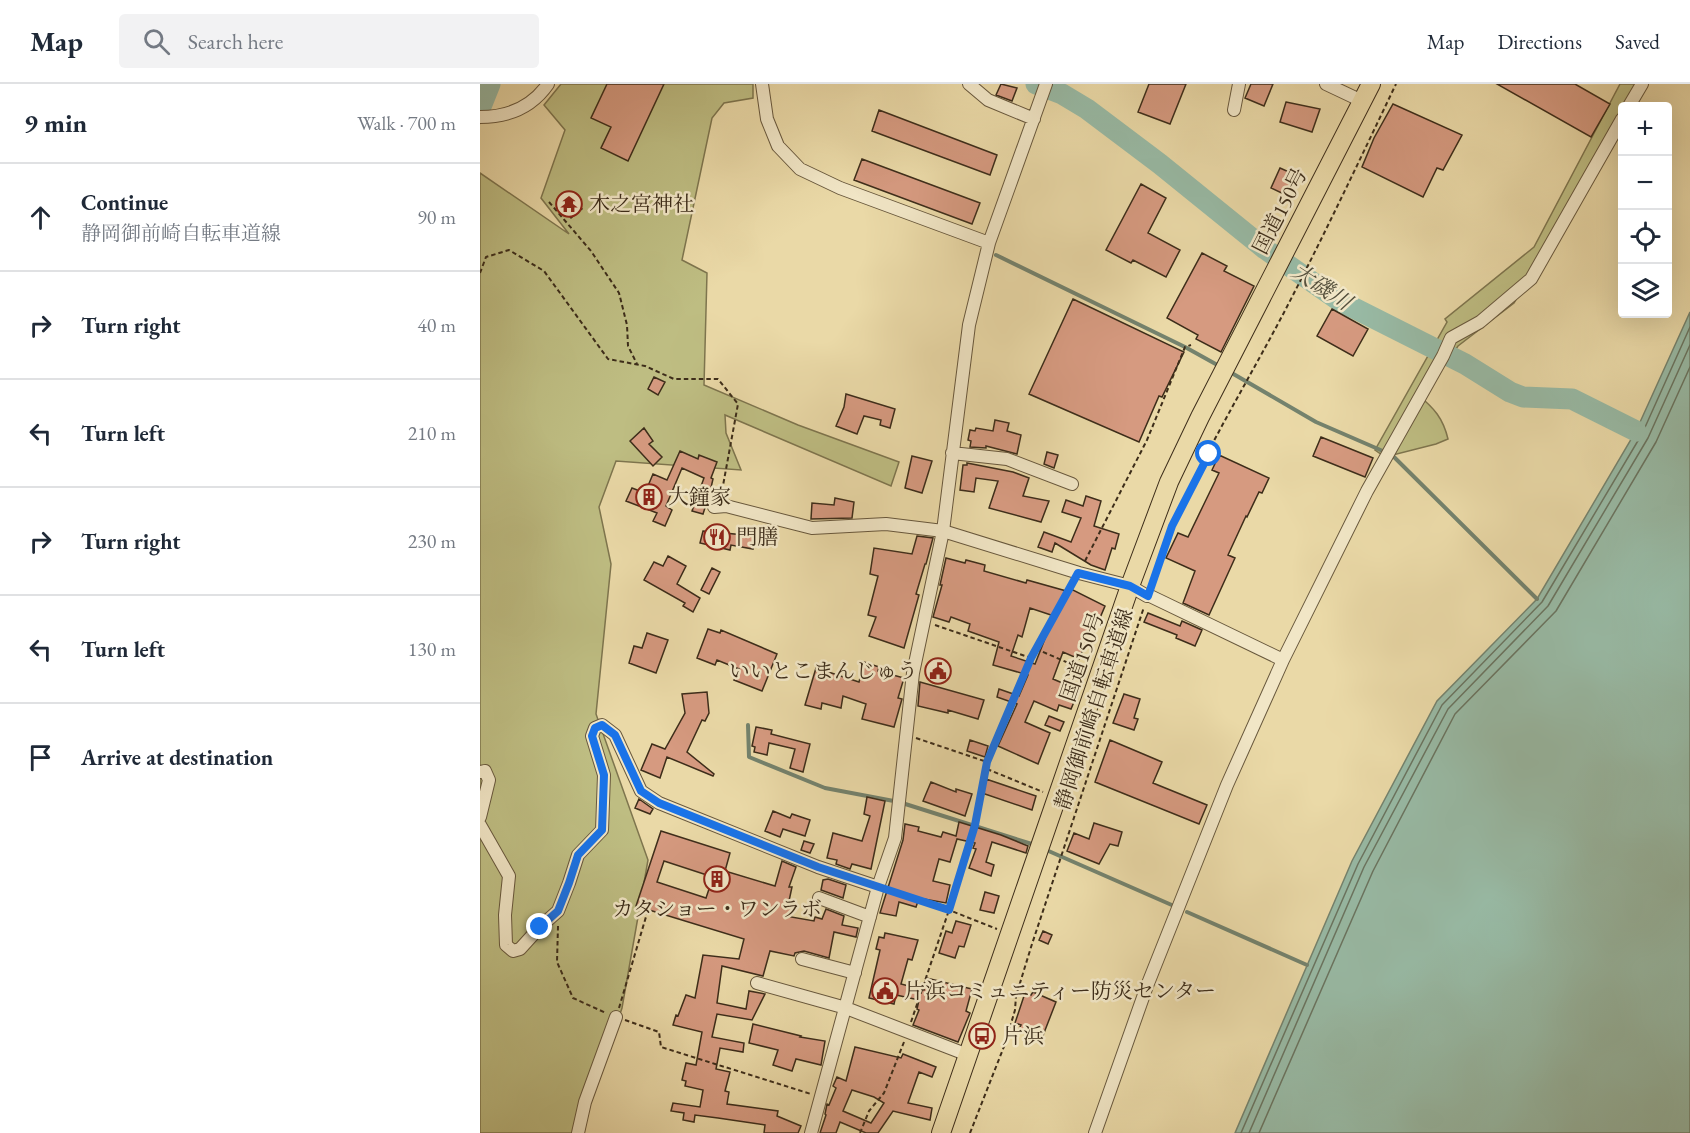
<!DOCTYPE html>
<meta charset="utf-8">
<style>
:root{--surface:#fff;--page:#f2f2f3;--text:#1f2937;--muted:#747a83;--line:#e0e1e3}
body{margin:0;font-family:"EB Garamond","Noto Serif JP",serif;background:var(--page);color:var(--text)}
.controls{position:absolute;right:18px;top:18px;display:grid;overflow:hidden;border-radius:6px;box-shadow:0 6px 24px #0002}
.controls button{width:54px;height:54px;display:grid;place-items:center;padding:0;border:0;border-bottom:2px solid var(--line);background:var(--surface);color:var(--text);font:30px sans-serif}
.stop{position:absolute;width:18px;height:18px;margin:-14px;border:4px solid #1a73e8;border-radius:50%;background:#fff}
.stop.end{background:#1a73e8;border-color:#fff;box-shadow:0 2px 6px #0008}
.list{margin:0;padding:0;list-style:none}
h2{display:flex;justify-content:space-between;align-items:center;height:78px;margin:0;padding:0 24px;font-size:26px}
h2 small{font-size:20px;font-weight:400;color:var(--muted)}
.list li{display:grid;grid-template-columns:39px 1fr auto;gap:18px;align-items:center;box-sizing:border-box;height:108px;padding:0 24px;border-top:2px solid var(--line)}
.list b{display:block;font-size:22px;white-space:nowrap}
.list p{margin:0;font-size:20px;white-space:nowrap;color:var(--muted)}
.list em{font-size:20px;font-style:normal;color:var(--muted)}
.icon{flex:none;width:33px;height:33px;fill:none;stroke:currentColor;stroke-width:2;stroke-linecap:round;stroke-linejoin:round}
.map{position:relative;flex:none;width:1210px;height:1049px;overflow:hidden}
header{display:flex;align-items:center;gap:36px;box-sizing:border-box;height:84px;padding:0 30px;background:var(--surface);border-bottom:2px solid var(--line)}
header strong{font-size:28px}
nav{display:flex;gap:33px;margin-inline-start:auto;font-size:21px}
.search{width:420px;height:54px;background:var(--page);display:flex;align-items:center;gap:15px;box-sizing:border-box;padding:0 21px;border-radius:6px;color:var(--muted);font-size:22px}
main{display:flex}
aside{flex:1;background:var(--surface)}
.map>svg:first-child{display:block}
.green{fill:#bebd82;stroke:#7e754e;stroke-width:1.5}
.water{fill:#98baa5;stroke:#74826d;stroke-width:1.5}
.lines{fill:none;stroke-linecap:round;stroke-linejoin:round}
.shore{stroke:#6a7460;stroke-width:1.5}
.stream{stroke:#74826d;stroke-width:4}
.river{stroke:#98baa5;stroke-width:21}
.building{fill:#d69a80;stroke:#3d2d1a;stroke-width:1.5;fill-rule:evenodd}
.minor-casing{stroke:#68583d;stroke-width:14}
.highway-casing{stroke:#3d2d1a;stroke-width:20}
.path{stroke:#3d2d1a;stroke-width:2;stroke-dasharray:4.5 3;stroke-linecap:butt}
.minor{stroke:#f1e6c6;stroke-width:12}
.highway{stroke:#ead9a7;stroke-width:18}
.route{stroke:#1a73e8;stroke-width:8}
.labels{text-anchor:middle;stroke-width:5;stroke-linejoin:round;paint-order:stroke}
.poi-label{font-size:21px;fill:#3d2d1a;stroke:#f1e6c6;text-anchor:start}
.street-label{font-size:21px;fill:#3d2d1a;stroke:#f1e6c6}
.water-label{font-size:22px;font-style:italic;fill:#54503d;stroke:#f1e6c6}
</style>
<header>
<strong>Map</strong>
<div class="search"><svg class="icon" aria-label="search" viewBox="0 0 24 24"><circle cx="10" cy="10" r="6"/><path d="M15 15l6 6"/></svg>Search here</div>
<nav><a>Map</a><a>Directions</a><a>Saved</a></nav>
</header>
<main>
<aside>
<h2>9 min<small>Walk · 700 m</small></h2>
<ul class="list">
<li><svg class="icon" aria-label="ahead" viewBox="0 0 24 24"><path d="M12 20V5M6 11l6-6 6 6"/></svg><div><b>Continue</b><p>静岡御前崎自転車道線</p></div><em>90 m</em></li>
<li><svg class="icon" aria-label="right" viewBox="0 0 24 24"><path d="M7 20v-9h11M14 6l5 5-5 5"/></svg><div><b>Turn right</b></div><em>40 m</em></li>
<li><svg class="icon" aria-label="left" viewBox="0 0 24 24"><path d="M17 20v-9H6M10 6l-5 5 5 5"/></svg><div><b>Turn left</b></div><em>210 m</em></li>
<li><svg class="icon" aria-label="right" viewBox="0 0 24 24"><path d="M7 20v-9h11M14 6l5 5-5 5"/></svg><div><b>Turn right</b></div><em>230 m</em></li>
<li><svg class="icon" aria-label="left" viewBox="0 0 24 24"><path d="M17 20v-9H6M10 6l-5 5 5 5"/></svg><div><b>Turn left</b></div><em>130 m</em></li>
<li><svg class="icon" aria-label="arrive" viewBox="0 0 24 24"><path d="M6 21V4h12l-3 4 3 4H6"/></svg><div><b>Arrive at destination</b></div></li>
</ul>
</aside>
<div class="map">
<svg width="1210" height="1049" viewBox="0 0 1210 1049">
<rect width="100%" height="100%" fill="#ead9a7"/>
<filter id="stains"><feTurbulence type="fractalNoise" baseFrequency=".00333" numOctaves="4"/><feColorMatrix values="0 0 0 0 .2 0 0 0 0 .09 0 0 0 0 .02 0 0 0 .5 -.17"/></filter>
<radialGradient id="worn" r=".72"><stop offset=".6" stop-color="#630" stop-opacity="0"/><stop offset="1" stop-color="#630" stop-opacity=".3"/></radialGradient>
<path class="green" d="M0,0H13L0,40Z
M81,0H273V14L244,19L232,34L202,176L227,189L224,301L318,341L419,378L411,402L245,331L246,349L261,386L136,377L119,423L131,480L116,630L168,776L142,924L100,1049H0V89L89,150L61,114L85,46L64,21Z
M1140,0H1164L1150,22H1142V36L1034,219L978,262L956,293L938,311C954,324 963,334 968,355L956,360L905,373L895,366L967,238L965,235L1054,163Z"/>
<path class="water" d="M1210,228V1049H755L872,777L957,617L1057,515L1156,347Z"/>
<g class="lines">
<path class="shore" d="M761,1049L878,780L962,621L1062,518L1162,350L1210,243
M769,1049L884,783L968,625L1068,522L1168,354L1210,261
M779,1049L893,787L975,630L1076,527L1176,358L1210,283"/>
<path class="stream" d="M516,171L705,263L741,283
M750,288L836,338L912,371L1057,515
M268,641L269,673L345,704L419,718L555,761
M564,765L694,822
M707,828L827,881"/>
<path class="river" d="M556,0L582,10L607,25L680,80L785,165L858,216L985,280L1030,308L1043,313L1092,315L1156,347
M0,25L10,0"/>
</g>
<path class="building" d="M127,0H184L148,77L121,64L131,43L111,34Z
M521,0L537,4L532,17L516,11Z
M669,0H706L690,40L658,28Z
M771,0H793L784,22L765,14Z
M1017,0H1095L1130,20L1111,53Z
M806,18L840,25L832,48L800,38Z
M913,20L982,51L963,86L957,84L943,113L882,83L894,54Z
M399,26L517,71L510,91L392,47Z
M382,75L500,119L492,140L374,96Z
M800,84L818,92L808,112L791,104Z
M661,100L686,114L668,149L700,166L686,193L653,176L651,179L626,166Z
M89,112H92L102,125L91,134L80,120Z
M722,169L747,182L744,187L774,202L741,268L716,255L718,251L687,234Z
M593,215L704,268L682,313L679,312L659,358L549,310Z
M852,225L888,245L873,272L837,252Z
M174,293L185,298L178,311L168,305Z
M366,310L415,325L410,344L400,341L401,336L384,332L377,350L356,342L364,323Z
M515,336L529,339L527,347L541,351L537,370L506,362V364L490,363L491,357L488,356L490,346L495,347L496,344L513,347Z
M164,344L173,357L169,360L182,373L173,382L150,357Z
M841,353L893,374L885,393L833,372Z
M200,367L218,375L219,371L237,378L231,394L233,395L230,408L223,430L212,427L224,394L202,384L186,422L192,426L185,442L173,437L177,429L146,417L152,404L165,409L173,390L187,396Z
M567,368L578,371L574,384L564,380Z
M739,371L789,394L782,409L779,408L767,433L766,432L748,471L755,474L729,531L703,519L715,487L686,474L698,449L708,453L723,422L739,389L732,386Z
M432,372L452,377L442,409L425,404Z
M487,379L533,388L549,394L543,412L569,417L561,438L509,424L518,397L496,394L494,408L480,406L483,381H487Z
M606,412L621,417L614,442L639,450L635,465L632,464L625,486L611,481L575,459L572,468L558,463L564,448L591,458L601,434L582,428L586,416L603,422Z
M355,414L374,418L372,434L331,435L332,419L354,421Z
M223,447L275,452L273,465L251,461L250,466L220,459Z
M437,452L453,454L446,480H445L436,510L439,511L424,564L389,552L396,533L388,531L398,492L390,490L394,464L432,470Z
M188,472L206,482L197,500L220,514L213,528L203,522L205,519L164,496L174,478L183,482Z
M466,474L485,479L486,476L505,481L504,487L546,499L547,496L590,508L591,505L625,522L608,562L605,560L599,575L583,568L573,595L599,606L591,625L579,621L577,627L554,617L545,638L570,649L558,680L518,662L537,620L517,613L519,605L539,612L548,591L513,581L519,558L488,547L490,540L471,533L469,538L453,533L462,501H460ZM550,524L574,532L555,580L531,572L538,551L542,553Z
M232,484L240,488L229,510L221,506Z
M668,529L700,542L702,537L722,546L715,562L696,554L697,551L664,538Z
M228,545L240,549L241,546L297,570L282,607L254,596L259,585L237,576L235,581L217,574Z
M167,549L188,556L176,589L149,579L154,562L162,564Z
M384,578L399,583L398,587L424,594L418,614L422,615L414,643L382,635L386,620L363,612L361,624L342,619L341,625L325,621L336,584L379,598Z
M440,598L504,616L498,635L468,626V629L438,622Z
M227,608L229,629L225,637L222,636L207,668L234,690L233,692L187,673L180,694L161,686L172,660L185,665L205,629L202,610Z
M644,610L660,615L654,634L658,635L654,646L633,639Z
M569,632L584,638L580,647L565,641Z
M276,643L292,646L291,650L330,660L323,688L310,684L315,665L289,659L287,671L274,668L275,663L272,662Z
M490,656L508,662L505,673L487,667Z
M630,656L682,678L673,699L727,721L719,740L615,698Z
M506,695L556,712L552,726L502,709Z
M451,698L476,708V705L492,710L485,732L443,717Z
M387,713L405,717L391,785L372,780L370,785L356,780L357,776L347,774L353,749L382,757L390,732L384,730Z
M159,715L173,725L170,730L155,724Z
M293,727L310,734L312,730L330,736L325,752L303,745L300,753L285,747Z
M479,738L521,751L548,762L546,769L512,758L506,778L514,781L511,792L489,784L496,765L493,764L495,759L477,755L470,778L459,775L453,797L470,801L466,819L439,814L436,823L419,818L416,832L400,829L423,756L425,740L439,743L438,747L461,753L463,748L476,752Z
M614,739L642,748L638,762L630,760L619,780L587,767L594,749L609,755Z
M181,747L250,769L245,787L295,802L302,777L316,783L309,803H312L309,817L315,818L311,833L334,837L335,833L342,835L346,825L364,832L362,841L378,844L376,853L354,848L349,874L324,867L315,869L314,872L290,867L283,892L242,882L237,919L266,925L269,907L285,910L272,936L237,930L232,953L264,959L263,968L240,964L236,985L250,988L245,1007L249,1008L247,1020L298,1027L297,1032L321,1042L318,1049H284L285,1041L238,1034L215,1031L214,1038L203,1036L204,1029L191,1027L193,1019L220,1023L223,1006L205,1002L206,997L202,996L206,979L216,981L222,948L193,941L196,931L198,932L206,911L215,914L223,871L259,875L264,855L156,822ZM184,777L233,793L226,814L177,798Z
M324,757L334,760L330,769L321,766Z
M348,795L366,801L363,814L341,806L343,796Z
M505,808L519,812L514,829L500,826Z
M476,837L491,841L484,863L479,862L475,874L459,869L466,847L472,849Z
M563,847L572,851L568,860L559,856Z
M405,849L438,856L432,876L428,875L421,900L444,906L446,894L492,905L486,927L490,929L478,958L433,941L439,926L437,925L439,916L416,911L414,920L389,914L400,866L396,865L399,853L404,854Z
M553,908L576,918L562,954L539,945L541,941L535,939L545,909L551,911Z
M273,940L321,952L320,953L345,957L341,981L316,975L312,987L293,981L298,966L269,959Z
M375,963L421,974L423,970L456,983L452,993L439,988L428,1019L452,1024L450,1036L413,1027L398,1049H386L360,1038L356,1049H340L346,1031L345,1030L347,1020L349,1021L356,1004L353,1002L357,993L366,997ZM372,1006L394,1013L404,1019L391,1039L363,1027Z"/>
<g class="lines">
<g class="minor-casing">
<path id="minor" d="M282,0L287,35L298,62L320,85L360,104L509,159
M489,0L508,16L554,35
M846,0L882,17
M1149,22L1162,0
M754,26L759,0
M0,33C28,33 52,23 68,0
M472,369L527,375L592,400
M234,423L246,422L332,444L406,440L463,447L599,489L650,502L667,512
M668,511L803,576L887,407L963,272L971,254L1000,238L1051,195L1142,35
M0,688L5,687L9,696L0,733
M0,741L29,792L25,831L26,861L33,867L40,865L60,843L78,827L89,799L98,771L122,746L124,691L112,652L115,644L122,641L135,651L161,707L179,719L338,783L398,803
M339,814L390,833
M322,875L375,889
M277,899L366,924L488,971
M98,1049L105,1018L136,933
M331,1049L398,803L415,754L433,589L463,447L489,241L509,159L566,0
M615,1049L667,902L747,701L803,576"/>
</g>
<g class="highway-casing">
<path id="highway" d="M461,1049L650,502L689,398L720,333L891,0"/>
</g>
<path class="path" d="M69,118L111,167L139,209L147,241L148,262L157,280
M0,189L6,173L29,166L64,187L128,275L165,282L194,295H238L258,320L242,407L243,412
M605,477L667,356L705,263L711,261
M671,500C703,399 764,307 812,213C848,143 882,71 916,0
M455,541L551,574
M556,565L605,586
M436,654L507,678
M507,685L563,708
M409,807L469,826L517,845
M78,842L77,878L93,914L126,929
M139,924L168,826
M145,936L179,948L181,963L331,1010
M431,938L469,826L495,741L507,678L551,574L594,498
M380,1049L389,1027L404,1009L424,958
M490,1049L525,960L535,926L536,912L552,860L664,523"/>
<use href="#minor" class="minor"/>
<use href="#highway" class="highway"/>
</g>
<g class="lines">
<path class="route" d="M60,843L78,827L89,799L98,771L122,746L124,691L112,652L115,644L122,641L135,651L161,707L179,719L338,783L469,826L495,741L507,678L551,574L598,489L650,502L668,512L692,442L729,370"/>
</g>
<defs>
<g id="temple-ring" transform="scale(1.35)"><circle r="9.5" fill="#f1e6c6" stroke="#8f2418" stroke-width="1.5"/><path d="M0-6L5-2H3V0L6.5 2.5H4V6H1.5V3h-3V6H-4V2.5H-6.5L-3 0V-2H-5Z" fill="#8f2418"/></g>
<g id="building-ring" transform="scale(1.35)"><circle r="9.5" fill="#f1e6c6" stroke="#8f2418" stroke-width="1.5"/><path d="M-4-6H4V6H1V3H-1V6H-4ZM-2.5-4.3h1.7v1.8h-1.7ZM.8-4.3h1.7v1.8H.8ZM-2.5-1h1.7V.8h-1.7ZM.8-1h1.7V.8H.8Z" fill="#8f2418"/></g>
<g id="restaurant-ring" transform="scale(1.35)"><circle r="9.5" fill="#f1e6c6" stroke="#8f2418" stroke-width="1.5"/><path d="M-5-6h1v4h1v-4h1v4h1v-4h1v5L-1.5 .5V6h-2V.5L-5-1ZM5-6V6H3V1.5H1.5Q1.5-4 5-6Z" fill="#8f2418"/></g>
<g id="civic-ring" transform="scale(1.35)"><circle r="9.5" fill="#f1e6c6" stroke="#8f2418" stroke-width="1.5"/><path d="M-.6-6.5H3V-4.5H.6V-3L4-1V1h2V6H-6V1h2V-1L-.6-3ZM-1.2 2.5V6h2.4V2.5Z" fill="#8f2418"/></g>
<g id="bus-ring" transform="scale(1.35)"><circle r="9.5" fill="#f1e6c6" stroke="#8f2418" stroke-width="1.5"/><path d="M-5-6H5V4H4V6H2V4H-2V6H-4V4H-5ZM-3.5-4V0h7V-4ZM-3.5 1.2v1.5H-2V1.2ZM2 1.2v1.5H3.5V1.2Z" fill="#8f2418"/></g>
</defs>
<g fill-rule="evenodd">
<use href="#temple-ring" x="89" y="120"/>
<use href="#building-ring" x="169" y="413"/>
<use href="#restaurant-ring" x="237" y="453"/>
<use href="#civic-ring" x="458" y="587"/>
<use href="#building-ring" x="237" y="795"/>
<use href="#civic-ring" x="405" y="907"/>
<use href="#bus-ring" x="502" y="952"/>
</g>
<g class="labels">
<g class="poi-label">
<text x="109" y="127">木之宮神社</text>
<text x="188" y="420">大鐘家</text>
<text x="256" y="460">門膳</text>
<text x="438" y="594" text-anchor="end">いいとこまんじゅう</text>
<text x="237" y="832" text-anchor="middle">カタショー・ワンラボ</text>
<text x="424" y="914">片浜コミュニティー防災センター</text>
<text x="522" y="959">片浜</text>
</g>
<g class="street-label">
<text transform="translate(800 127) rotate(-63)" y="7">国道150号</text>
<text transform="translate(602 573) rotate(-71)" y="7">国道150号</text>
<text transform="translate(614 625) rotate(-72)" y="7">静岡御前崎自転車道線</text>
</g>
<g class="water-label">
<text transform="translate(842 202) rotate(33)" y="8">大磯川</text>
</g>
</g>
<rect width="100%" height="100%" filter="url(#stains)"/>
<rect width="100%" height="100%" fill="url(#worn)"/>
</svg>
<div class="controls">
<button>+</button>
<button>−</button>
<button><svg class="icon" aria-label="locate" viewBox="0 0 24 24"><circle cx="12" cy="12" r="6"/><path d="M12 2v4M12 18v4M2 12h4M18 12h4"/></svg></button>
<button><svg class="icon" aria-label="layers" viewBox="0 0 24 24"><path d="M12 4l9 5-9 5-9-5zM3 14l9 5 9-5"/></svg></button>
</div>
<div class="stop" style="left:729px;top:370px"></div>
<div class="stop end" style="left:60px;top:843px"></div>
</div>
</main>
